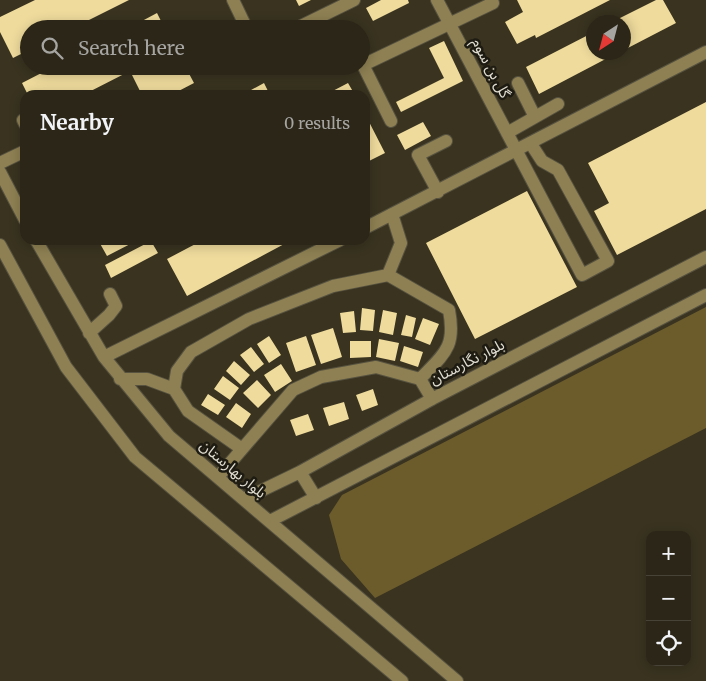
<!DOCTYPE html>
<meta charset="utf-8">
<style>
:root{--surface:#2b2618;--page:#332e21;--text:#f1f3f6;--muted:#a6a5a2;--line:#474337}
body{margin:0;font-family:Merriweather,"Noto Sans Arabic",serif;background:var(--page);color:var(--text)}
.controls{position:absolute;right:15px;bottom:15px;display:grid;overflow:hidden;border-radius:10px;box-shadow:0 2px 12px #0003}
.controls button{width:45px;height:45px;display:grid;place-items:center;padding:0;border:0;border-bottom:1px solid var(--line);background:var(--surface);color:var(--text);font:25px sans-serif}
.compass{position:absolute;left:586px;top:15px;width:45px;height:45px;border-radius:50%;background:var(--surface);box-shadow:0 2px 12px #0003;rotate:216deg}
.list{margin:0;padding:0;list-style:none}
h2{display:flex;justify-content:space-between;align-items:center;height:65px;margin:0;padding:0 20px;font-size:21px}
h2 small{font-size:16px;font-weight:400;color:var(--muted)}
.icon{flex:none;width:28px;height:28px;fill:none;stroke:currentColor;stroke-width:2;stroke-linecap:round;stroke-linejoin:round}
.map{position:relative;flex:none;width:706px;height:681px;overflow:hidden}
.search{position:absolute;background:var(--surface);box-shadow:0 2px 12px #0003;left:20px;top:20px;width:350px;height:55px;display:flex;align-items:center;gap:12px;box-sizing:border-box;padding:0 18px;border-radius:28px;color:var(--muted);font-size:19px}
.panel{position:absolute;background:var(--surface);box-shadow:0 2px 12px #0003;left:20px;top:90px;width:350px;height:155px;border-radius:15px}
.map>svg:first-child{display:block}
.green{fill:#6c5c2c}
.building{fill:#efdb9c}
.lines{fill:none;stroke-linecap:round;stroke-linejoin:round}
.minor-casing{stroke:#575240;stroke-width:14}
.minor{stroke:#8e8053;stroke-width:12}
.labels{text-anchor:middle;stroke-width:5;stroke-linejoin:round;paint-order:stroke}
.street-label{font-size:15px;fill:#e1ddd2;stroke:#1d1b12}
</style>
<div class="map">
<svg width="706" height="681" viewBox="0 0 706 681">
<rect width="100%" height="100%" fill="#393320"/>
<path class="green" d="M706,307V428L375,598L341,559L329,515L342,495Z"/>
<path class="building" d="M35,0H129L71,29H29V50L13,58L0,32V17Z
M296,0H311L299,6Z
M381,0H408L409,3L373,21L366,8Z
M517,0H610L536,38L535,35L517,44L505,22L523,12Z
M656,0H663L676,23L624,50V22H612Z
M157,13L165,29H127Z
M594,32V52H619L539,94L526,67Z
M444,41L463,81L401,112L396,102L444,78L429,48Z
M55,66H185L194,83L171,95H142L130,71L83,95H28L22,83Z
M264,83L270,95H242Z
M348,83L355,95H325Z
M706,102V209L617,255L594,211L609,203L588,163Z
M365,114L385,153L365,163Z
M423,122L431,136L405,150L397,135Z
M527,191L577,287L475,339L426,243Z
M98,240H138L107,256Z
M203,240H287L288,242L187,296L167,259Z
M151,241L158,253L111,278L105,265Z
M362,308L375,310L373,331L360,330Z
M383,310L397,313L393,335L379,332Z
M354,311L356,332L343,333L340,313Z
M406,315L416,318L412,337L401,335Z
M423,318L439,324L430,345L415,339Z
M333,328L342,357L321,364L311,335Z
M269,336L281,355L269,363L257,344Z
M306,336L316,365L296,372L286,343Z
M379,339L399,343L395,361L376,357Z
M350,341H371V357L350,358Z
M404,346L423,352L418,367L400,361Z
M251,347L264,364L254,372L240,355Z
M234,361L250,375L241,385L226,371Z
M281,364L292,381L275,392L264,375Z
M223,376L239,388L230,400L214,389Z
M257,380L271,395L258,408L243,393Z
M373,389L378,405L362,411L356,395Z
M208,394L225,405L218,415L201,405Z
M344,402L349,419L329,426L323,408Z
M236,403L251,414L242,428L226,417Z
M308,414L314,430L296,436L290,420Z"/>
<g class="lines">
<g class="minor-casing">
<path id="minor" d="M233,0L247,29
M437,0L582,275L608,261L558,170L542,161L531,144
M295,29L354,0
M518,83L535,117
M23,120L25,124
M391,121L363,65L493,3
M507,133L558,104
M0,163L25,151
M0,172L25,220
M438,192L418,155L446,141
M365,228L706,52
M36,240L104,357L169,436L457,681
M0,245L66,367L135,457L402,681
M388,275L449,310C456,347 445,353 420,379
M89,333L109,315L116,306L110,294
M104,357L340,240
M120,379H147L174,389
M242,449L188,411L174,389L177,371L191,352L249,319L333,286L388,275L401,243L392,214
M300,472L316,498
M218,477L293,390L321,377L376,367L420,379L432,399
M244,499L300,472L432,399L706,257
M270,521L706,295"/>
</g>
<use href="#minor" class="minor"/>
</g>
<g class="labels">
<g class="street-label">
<text transform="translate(491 68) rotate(62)" y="5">گل بن سوم</text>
<text transform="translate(467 362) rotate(-27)" y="5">بلوار نگارستان</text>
<text transform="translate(233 469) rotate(40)" y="5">بلوار بهارستان</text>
</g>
</g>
</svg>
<div class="controls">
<button>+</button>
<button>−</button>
<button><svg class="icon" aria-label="locate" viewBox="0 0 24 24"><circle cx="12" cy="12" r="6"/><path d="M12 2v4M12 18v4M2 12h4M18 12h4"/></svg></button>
</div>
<svg class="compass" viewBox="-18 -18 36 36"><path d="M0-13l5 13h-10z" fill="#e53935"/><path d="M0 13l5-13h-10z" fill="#a6a5a2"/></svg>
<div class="search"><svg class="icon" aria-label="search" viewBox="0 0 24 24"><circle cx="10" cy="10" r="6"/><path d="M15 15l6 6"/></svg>Search here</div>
<section class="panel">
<h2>Nearby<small>0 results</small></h2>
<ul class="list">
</ul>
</section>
</div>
